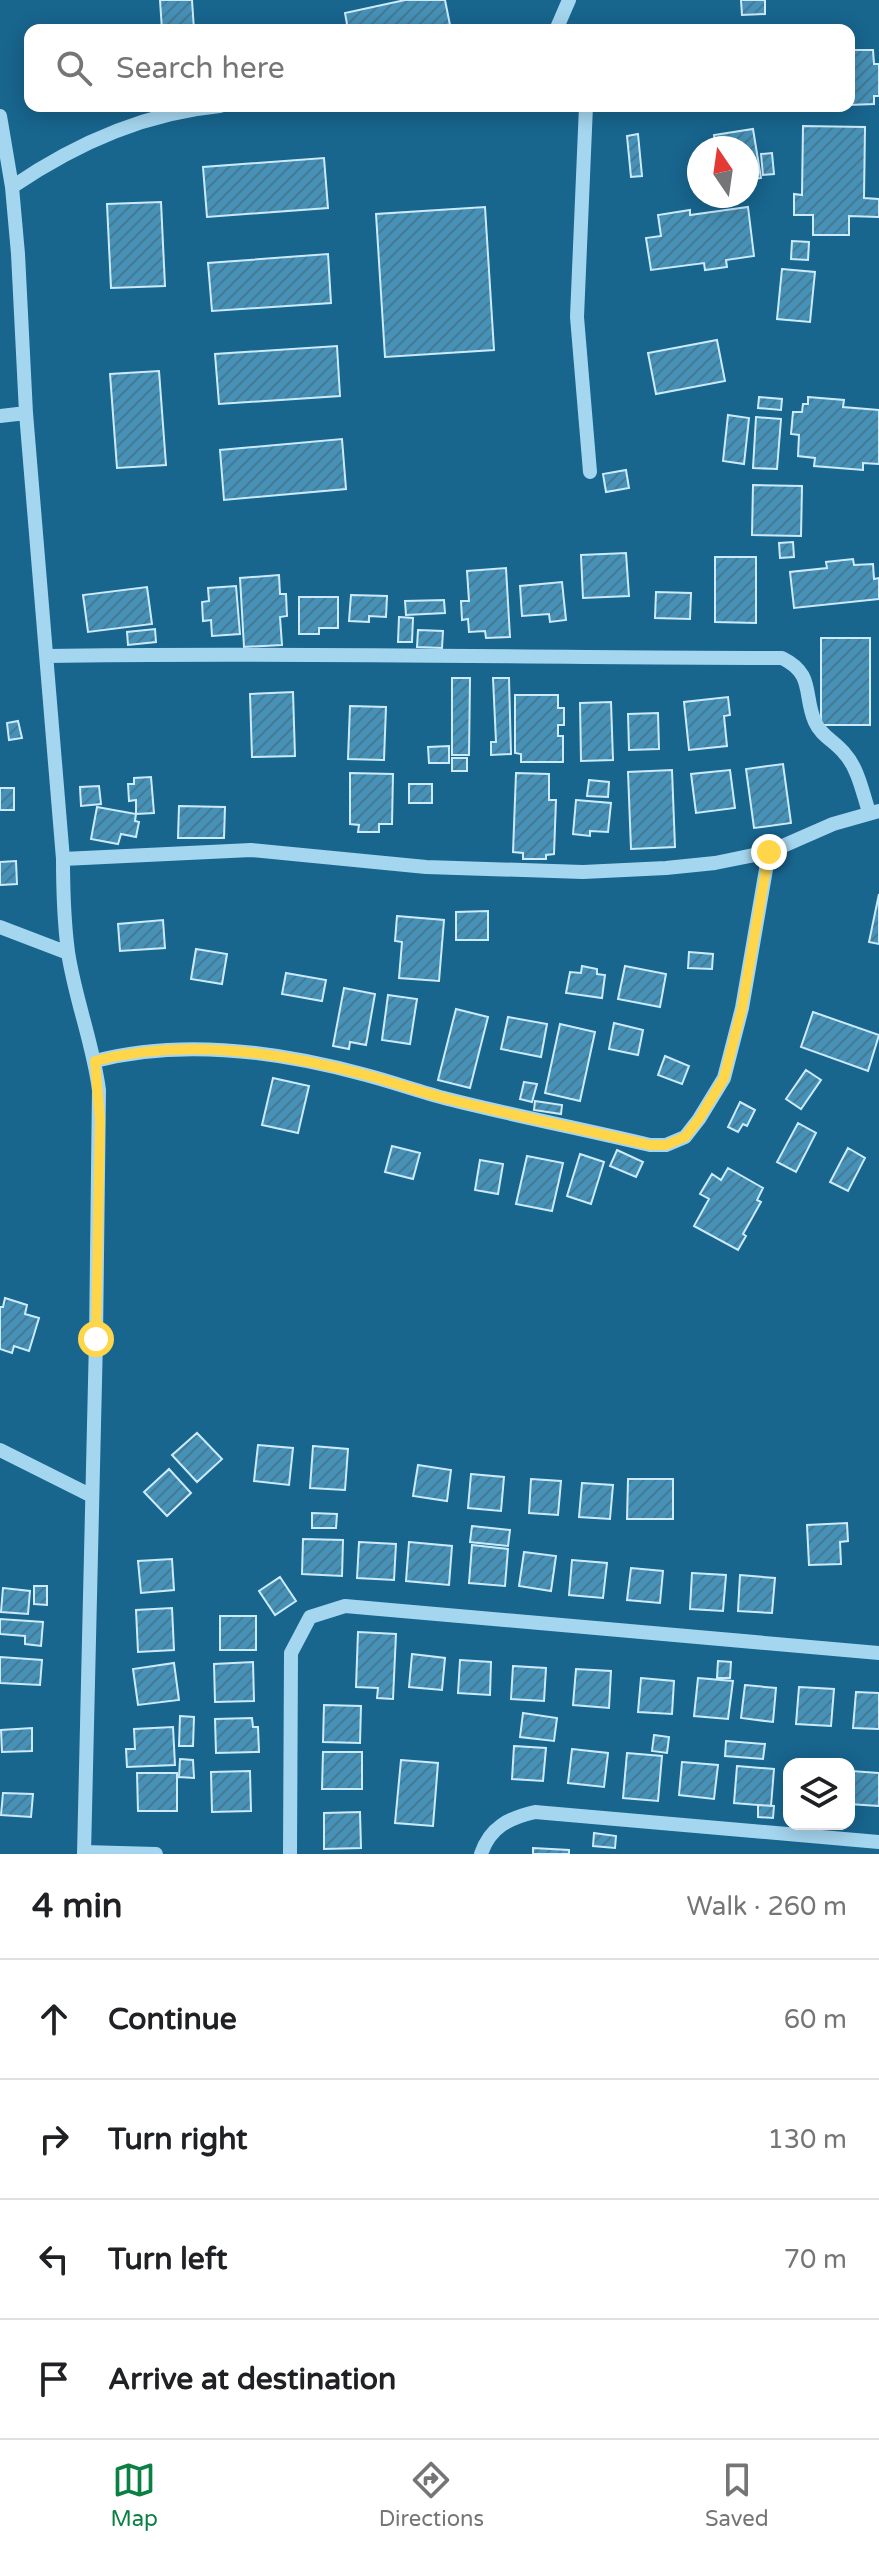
<!DOCTYPE html>
<meta charset="utf-8">
<style>
:root{--surface:#fff;--page:#f2f2f2;--text:#202124;--muted:#757577;--line:#e0e0e0;--accent:#0b8043}
body{margin:0;font-family:"Varela Round",sans-serif;background:var(--page);color:var(--text)}
.controls{position:absolute;right:24px;bottom:24px;display:grid;overflow:hidden;border-radius:16px;box-shadow:0 4px 20px #0003}
.controls button{width:72px;height:72px;display:grid;place-items:center;padding:0;border:0;border-bottom:2px solid var(--line);background:var(--surface);color:var(--text);font:40px sans-serif}
.compass{position:absolute;left:687px;top:136px;width:72px;height:72px;border-radius:50%;background:var(--surface);box-shadow:0 4px 20px #0003;rotate:347deg}
.stop{position:absolute;width:24px;height:24px;margin:-18px;border:6px solid #ffd54a;border-radius:50%;background:#fff}
.stop.end{background:#ffd54a;border-color:#fff;box-shadow:0 2px 8px #0008}
.list{margin:0;padding:0;list-style:none}
h2{display:flex;justify-content:space-between;align-items:center;height:104px;margin:0;padding:0 32px;font-size:34px}
h2 small{font-size:26px;font-weight:400;color:var(--muted)}
.list li{display:grid;grid-template-columns:52px 1fr auto;gap:24px;align-items:center;box-sizing:border-box;height:120px;padding:0 32px;border-top:2px solid var(--line)}
.list b{display:block;font-size:30px;white-space:nowrap}
.list em{font-size:26px;font-style:normal;color:var(--muted)}
.icon{flex:none;width:44px;height:44px;fill:none;stroke:currentColor;stroke-width:2;stroke-linecap:round;stroke-linejoin:round}
.map{position:relative;flex:none;width:879px;height:1854px;overflow:hidden}
.search{position:absolute;background:var(--surface);box-shadow:0 4px 20px #0003;left:24px;right:24px;top:24px;height:88px;display:flex;align-items:center;gap:20px;box-sizing:border-box;padding:0 28px;border-radius:16px;color:var(--muted);font-size:30px}
.sheet{height:584px;background:var(--surface)}
nav{display:flex;justify-content:space-around;align-items:center;box-sizing:border-box;height:112px;border-top:2px solid var(--line);background:var(--surface);font-size:22px;color:var(--muted)}
nav a{display:grid;justify-items:center;gap:4px}
nav .on{color:var(--accent)}
.map>svg:first-child{display:block}
.building{fill:url(#building-hatch);stroke:#cbebfb;stroke-width:2}
.lines{fill:none;stroke-linecap:round;stroke-linejoin:round}
.minor{stroke:#a5d6ef;stroke-width:14}
.route{stroke:#ffd54a;stroke-width:10}
</style>
<div class="map">
<svg width="879" height="1854" viewBox="0 0 879 1854">
<defs>
<pattern id="building-hatch" width="6" height="6" patternUnits="userSpaceOnUse" patternTransform="scale(2)"><rect width="6" height="6" fill="#4591b8"/><path d="M-1 1l2-2M0 6l6-6M5 7l2-2" fill="none" stroke="#477992"/></pattern>
</defs>
<rect width="100%" height="100%" fill="#18658e"/>
<path class="building" d="M160,0H192L194,30H162Z
M405,0H445L451,30H348L345,13Z
M741,0H765V14L742,15Z
M849,50H873L874,64H879V96H874V104L849,105Z
M803,126L865,127L864,198L879,199V217L849,216V235H813V215H794V194L802,195Z
M753,129L761,178L747,180V148H716L714,135Z
M638,134L642,176L631,177L627,136Z
M772,153L774,174L763,175L761,154Z
M324,158L328,208L207,217L203,167Z
M161,202L165,286L111,288L107,204Z
M485,207L494,350L385,357L376,214Z
M748,207L754,256L726,260L727,267L705,270L704,263L651,270L646,238L661,236L658,215L690,210V215Z
M792,241L809,242L808,260L791,259Z
M328,254L331,303L212,311L208,263Z
M782,269L815,272L810,322L777,319Z
M717,340L725,381L656,394L648,353Z
M337,346L340,396L219,404L215,354Z
M159,371L166,465L117,468L110,374Z
M759,397L782,399L781,410L758,408Z
M808,397L844,400L843,407L879,410V464L863,463V470L814,466L815,458L798,456L799,435L791,434L793,412H802L803,404H808Z
M728,415L749,418L744,464L723,461Z
M756,417L781,419L777,469L753,468Z
M342,439L346,489L224,500L220,450Z
M626,470L629,488L606,492L603,474Z
M753,485L802,486L801,536L752,535Z
M793,542L794,557L780,558L779,543Z
M626,553L629,596L583,598L581,555Z
M715,557H756V623L715,622Z
M853,559L854,565L873,564L874,579L879,578V599L794,608L790,572L827,568L826,562Z
M506,568L510,637L486,638L485,631L469,632L468,619L462,620L461,601H469L467,571Z
M279,575L280,594H286L287,616L280,617L282,645L244,647L240,578Z
M562,582L566,620L550,622L549,614L522,616L520,586Z
M236,586L240,634L212,636L211,620L203,621L202,602L209,601L208,588Z
M147,587L152,624L88,632L83,595Z
M656,592L691,593L690,619L655,618Z
M351,595L387,596L386,617L369,616V622L349,621Z
M299,597H338V628H319V634H299Z
M444,600L445,613L406,615L405,601Z
M399,617L413,618L412,642H398Z
M155,629L156,642L128,645L127,632Z
M418,630L443,631L442,648L417,647Z
M821,638H870V725H821Z
M452,678H470L469,755H452Z
M493,678H509L511,754L491,755V742H496Z
M293,692L295,756L252,757L250,694Z
M515,695H558V708H564V725H558V736H563V762H521V754L515,753Z
M728,697L730,715L724,716L727,746L689,750L684,702Z
M611,702L613,760L581,761L580,703Z
M350,706L386,707L384,760L348,759Z
M658,713L659,749L629,750L628,714Z
M18,721L22,738L9,740L7,723Z
M449,746V763H429L428,747Z
M452,758H467V771H452Z
M783,764L791,823L754,828L746,769Z
M672,770L675,847L631,849L628,772Z
M730,770L735,808L696,813L691,774Z
M350,773L393,774L392,824H379V832H358L359,825L350,824Z
M516,773L549,774V800H556L554,854L546,855V859H523V853L513,852Z
M151,777L154,813L136,814V800L129,801L128,784H134V778Z
M589,780L609,782L608,797L587,796Z
M409,784H432V803H409Z
M99,786L101,804L81,806L80,787Z
M0,788H14V810H0Z
M576,800L611,803L608,832L590,831V836L573,834Z
M179,806L225,807L224,838H178Z
M97,807L136,814L135,821L139,822L136,837L121,834L118,844L91,839Z
M16,861L17,884L0,885V862Z
M879,894V944L869,942Z
M488,911V940H456V912Z
M397,916L444,920L439,981L399,978L402,942L395,941Z
M163,920L165,948L120,951L118,924Z
M196,949L227,954L222,984L191,979Z
M689,952L713,954L712,969L688,968Z
M582,966L597,969V974L605,975L602,998L566,993L570,972L581,973Z
M625,966L666,974L660,1007L618,999Z
M286,973L326,980L322,1001L282,994Z
M344,988L375,994L366,1045L350,1042L349,1049L333,1046Z
M388,995L417,999L410,1044L382,1040Z
M456,1009L488,1017L470,1088L438,1080Z
M813,1012L879,1035L868,1071L801,1047Z
M508,1017L547,1024L541,1057L501,1049Z
M614,1023L643,1030L638,1055L609,1049Z
M560,1024L595,1032L580,1101L545,1093Z
M665,1056L689,1066L682,1084L658,1075Z
M806,1070L821,1080L801,1109L786,1099Z
M273,1078L309,1086L298,1133L262,1125Z
M524,1082L537,1084L532,1102L520,1099Z
M535,1101L562,1105L561,1114L534,1110Z
M740,1102L755,1110L747,1126L743,1124L738,1132L728,1127Z
M798,1123L816,1133L796,1172L777,1162Z
M392,1146L420,1153L413,1179L385,1172Z
M848,1148L865,1158L848,1191L830,1182Z
M617,1150L643,1162L636,1177L610,1166Z
M580,1154L604,1162L591,1204L567,1196Z
M527,1156L563,1163L552,1211L516,1204Z
M480,1160L503,1164L498,1194L475,1190Z
M728,1168L763,1188L757,1200L761,1202L743,1234L746,1236L738,1250L694,1226L709,1199L700,1194L712,1174L721,1180Z
M5,1298L27,1305L25,1314L39,1318L29,1351L14,1346L12,1353L0,1349V1307H3Z
M197,1433L222,1459L197,1482L172,1455Z
M258,1445L293,1448L289,1485L254,1481Z
M313,1446L348,1449L345,1490L310,1488Z
M418,1465L451,1470L447,1501L413,1496Z
M169,1469L191,1493L167,1516L144,1492Z
M471,1474L504,1477L501,1511L468,1508Z
M531,1479L561,1481L558,1515L529,1513Z
M628,1479H673V1519H627Z
M582,1483L613,1485L610,1519L579,1517Z
M312,1513L337,1514L336,1528H312Z
M847,1523L848,1541L840,1542L841,1564L809,1565L807,1525Z
M472,1526L510,1530L508,1546L470,1542Z
M303,1539L343,1540L342,1576L302,1574Z
M359,1542L396,1544L394,1580L357,1578Z
M409,1542L452,1546L449,1585L406,1581Z
M472,1545L508,1549L505,1586L469,1583Z
M524,1552L556,1556L551,1591L519,1586Z
M172,1559L174,1590L141,1593L138,1561Z
M572,1560L607,1563L603,1598L569,1595Z
M631,1568L663,1571L660,1603L627,1600Z
M692,1573L726,1575L723,1611L690,1609Z
M740,1575L775,1578L772,1613L738,1611Z
M280,1577L296,1601L275,1615L259,1591Z
M34,1586H47V1605L34,1604Z
M3,1588L30,1591L28,1614L1,1612Z
M172,1608L174,1650L138,1652L136,1610Z
M220,1616H256V1650H220Z
M0,1619L43,1622L41,1646L25,1644V1636L0,1634Z
M358,1632L396,1634L393,1699L377,1698L378,1688L356,1687Z
M412,1654L445,1658L442,1690L409,1687Z
M0,1657L42,1660L40,1685L0,1683Z
M460,1660L491,1662L490,1695L458,1693Z
M718,1661L731,1662L730,1678H717Z
M253,1662L254,1701L215,1702L214,1664Z
M174,1663L179,1700L138,1705L133,1669Z
M513,1666L546,1668L544,1701L511,1699Z
M576,1669L611,1671L609,1708L573,1705Z
M641,1678L674,1681L672,1714L638,1712Z
M698,1678L733,1681L728,1719L694,1716Z
M745,1685L776,1688L773,1722L741,1718Z
M799,1687L834,1689L831,1726L796,1724Z
M856,1692L879,1693V1729L853,1728Z
M324,1705L361,1706L360,1743L323,1742Z
M523,1713L557,1718L554,1741L520,1737Z
M180,1716L194,1717L193,1746H179Z
M252,1718L253,1727H258L259,1752L216,1753L215,1719Z
M173,1727L175,1765L127,1767L126,1749H135L134,1729Z
M32,1728V1751L2,1752L1,1730Z
M654,1735L669,1737L667,1753L652,1751Z
M726,1741L765,1744L763,1759L725,1756Z
M514,1746L546,1748L543,1781L512,1779Z
M572,1749L608,1753L604,1787L568,1783Z
M323,1752H362V1789H322Z
M627,1753L662,1756L658,1801L623,1798Z
M180,1759L193,1760L194,1778L179,1777Z
M401,1760L438,1763L433,1826L395,1823Z
M682,1762L718,1765L714,1799L679,1795Z
M737,1766L774,1769L771,1806L734,1803Z
M250,1771L251,1811L212,1812L211,1772Z
M851,1771L879,1773V1806L849,1804Z
M137,1773H177V1811H138Z
M3,1793L33,1794L31,1817L1,1815Z
M758,1805L774,1806L773,1818L758,1817Z
M360,1812L361,1848L324,1849V1813Z
M594,1833L616,1836L615,1848L593,1846Z
M533,1848L569,1850V1854H533Z"/>
<g class="lines">
<path class="minor" d="M556,30L569,0
M586,106L577,317L590,472
M0,116L12,187L18,254L26,413L63,859C63,890 64,921 68,952C75,999 93,1043 99,1090L96,1339L84,1854
M12,187C75,144 144,113 220,106
M0,416L26,413
M47,656C292,652 537,658 782,658C815,674 803,695 815,722C821,736 836,742 845,754C858,768 863,794 869,812
M63,859L251,850L426,867L583,872L666,868L715,863L769,852L833,824L879,811
M0,927L68,953
M95,1061C183,1038 278,1051 366,1075C393,1082 420,1092 448,1099C515,1116 583,1129 650,1145H666L685,1137L699,1119L724,1078L742,1008L769,852
M0,1450L92,1496
M84,1852L156,1854
M290,1854L291,1653L310,1617L345,1606L879,1653
M481,1854C490,1827 509,1818 535,1812L879,1842"/>
</g>
<g class="lines">
<path class="route" d="M96,1339L100,1120L95,1061C183,1038 278,1052 366,1075C393,1082 420,1092 448,1099C515,1116 582,1129 650,1145H666L685,1137L699,1119L724,1078L742,1008L769,852"/>
</g>
</svg>
<div class="controls">
<button><svg class="icon" aria-label="layers" viewBox="0 0 24 24"><path d="M12 4l9 5-9 5-9-5zM3 14l9 5 9-5"/></svg></button>
</div>
<svg class="compass" viewBox="-18 -18 36 36"><path d="M0-13l5 13h-10z" fill="#e53935"/><path d="M0 13l5-13h-10z" fill="#757577"/></svg>
<div class="stop" style="left:96px;top:1339px"></div>
<div class="stop end" style="left:769px;top:852px"></div>
<div class="search"><svg class="icon" aria-label="search" viewBox="0 0 24 24"><circle cx="10" cy="10" r="6"/><path d="M15 15l6 6"/></svg>Search here</div>
</div>
<section class="sheet">
<h2>4 min<small>Walk · 260 m</small></h2>
<ul class="list">
<li><svg class="icon" aria-label="ahead" viewBox="0 0 24 24"><path d="M12 20V5M6 11l6-6 6 6"/></svg><div><b>Continue</b></div><em>60 m</em></li>
<li><svg class="icon" aria-label="right" viewBox="0 0 24 24"><path d="M7 20v-9h11M14 6l5 5-5 5"/></svg><div><b>Turn right</b></div><em>130 m</em></li>
<li><svg class="icon" aria-label="left" viewBox="0 0 24 24"><path d="M17 20v-9H6M10 6l-5 5 5 5"/></svg><div><b>Turn left</b></div><em>70 m</em></li>
<li><svg class="icon" aria-label="arrive" viewBox="0 0 24 24"><path d="M6 21V4h12l-3 4 3 4H6"/></svg><div><b>Arrive at destination</b></div></li>
</ul>
</section>
<nav>
<a class="on"><svg class="icon" aria-label="map" viewBox="0 0 24 24"><path d="M3 6l6-2 6 2 6-2v14l-6 2-6-2-6 2zM9 4v14M15 6v14"/></svg>Map</a>
<a><svg class="icon" aria-label="directions" viewBox="0 0 24 24"><path d="M12 3l9 9-9 9-9-9zM9 14v-3h6M13 9l2 2-2 2"/></svg>Directions</a>
<a><svg class="icon" aria-label="saved" viewBox="0 0 24 24"><path d="M7 4h10v16l-5-4-5 4z"/></svg>Saved</a>
</nav>
